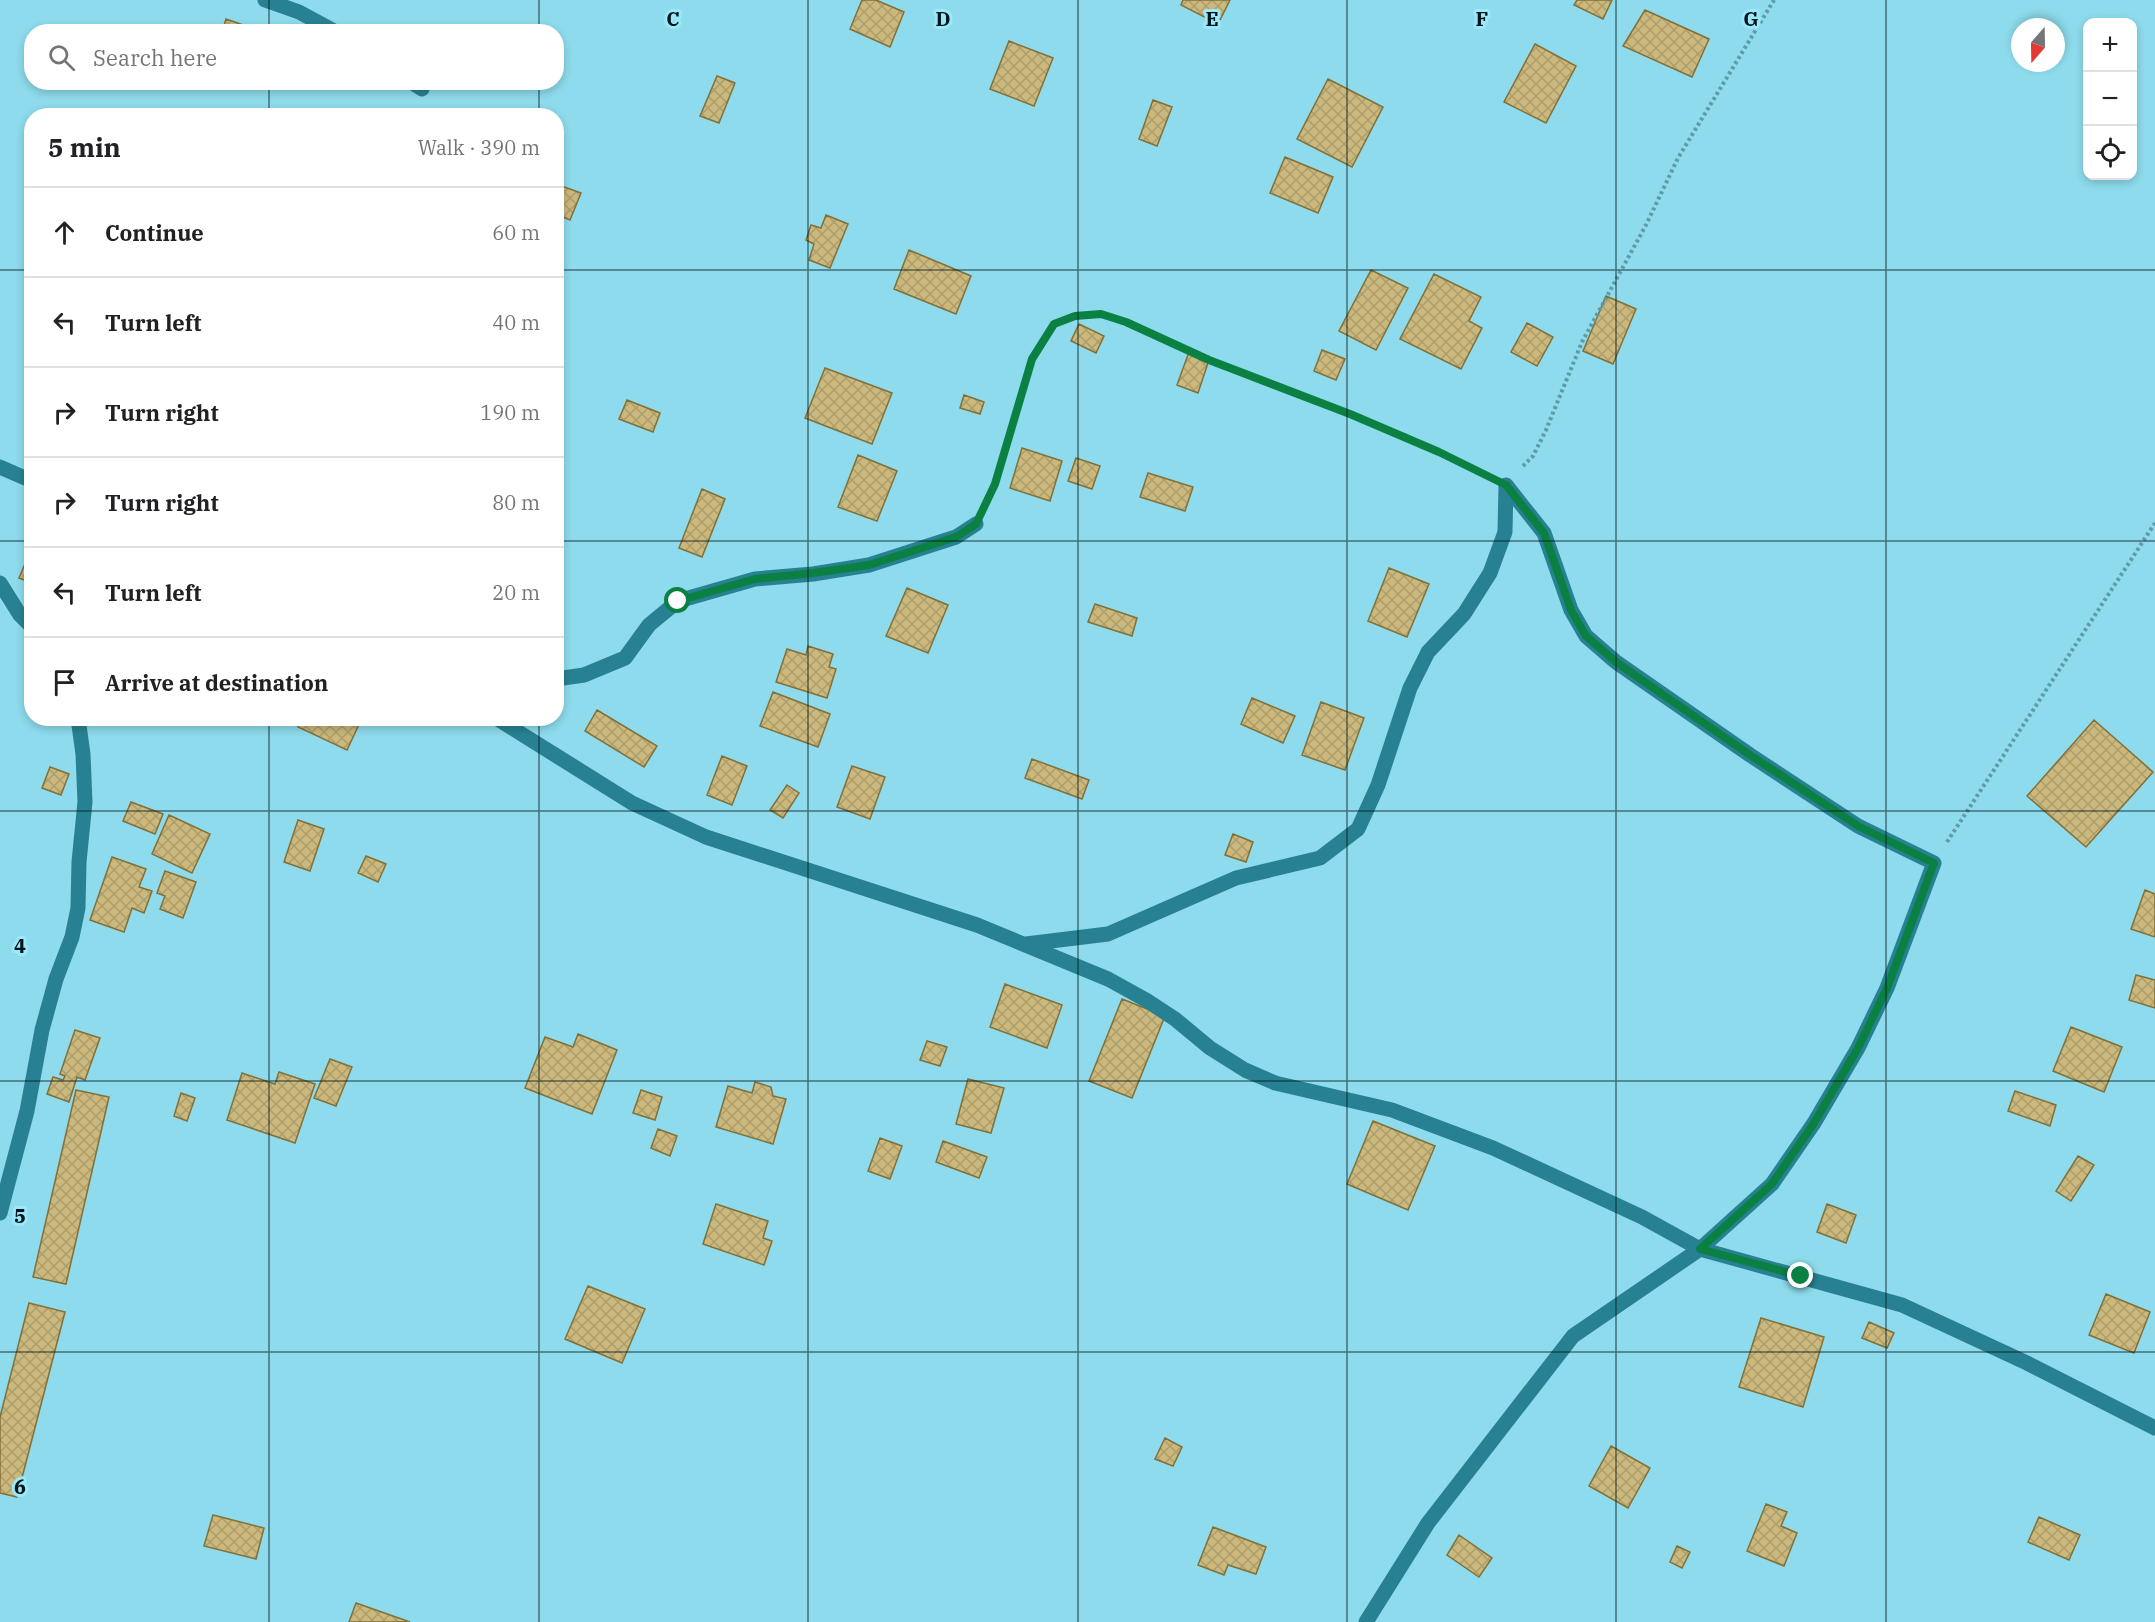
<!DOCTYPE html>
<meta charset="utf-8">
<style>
:root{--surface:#fff;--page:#f6f6f6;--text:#202124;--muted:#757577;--line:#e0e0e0}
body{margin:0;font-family:"IBM Plex Serif",serif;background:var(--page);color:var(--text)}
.controls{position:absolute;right:18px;top:18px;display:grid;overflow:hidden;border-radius:12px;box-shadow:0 3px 9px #0003}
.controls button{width:54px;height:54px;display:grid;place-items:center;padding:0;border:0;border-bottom:2px solid var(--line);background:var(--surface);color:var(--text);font:30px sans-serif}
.compass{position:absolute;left:2011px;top:18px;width:54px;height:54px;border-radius:50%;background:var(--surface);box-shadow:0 3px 9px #0003;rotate:200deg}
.stop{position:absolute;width:18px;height:18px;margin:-14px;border:4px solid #0b8043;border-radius:50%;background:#fff}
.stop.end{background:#0b8043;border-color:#fff;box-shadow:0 2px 6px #0008}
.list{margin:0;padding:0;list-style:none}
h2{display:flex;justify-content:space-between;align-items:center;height:78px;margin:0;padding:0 24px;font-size:26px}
h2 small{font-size:20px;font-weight:400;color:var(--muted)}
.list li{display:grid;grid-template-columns:39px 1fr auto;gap:18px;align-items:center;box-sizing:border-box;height:90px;padding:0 24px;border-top:2px solid var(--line)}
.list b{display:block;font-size:22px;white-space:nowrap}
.list em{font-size:20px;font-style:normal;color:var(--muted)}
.icon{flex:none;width:33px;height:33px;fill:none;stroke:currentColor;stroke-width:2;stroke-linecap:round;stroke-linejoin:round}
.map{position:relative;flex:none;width:2155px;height:1622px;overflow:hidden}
.search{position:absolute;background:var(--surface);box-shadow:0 3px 9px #0003;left:24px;top:24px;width:540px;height:66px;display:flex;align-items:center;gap:15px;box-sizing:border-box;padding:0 21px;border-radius:24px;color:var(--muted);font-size:22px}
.panel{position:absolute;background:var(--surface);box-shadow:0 3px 9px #0003;left:24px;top:108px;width:540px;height:618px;border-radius:24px}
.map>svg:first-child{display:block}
.building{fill:url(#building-cross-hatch);stroke:#827037;stroke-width:1.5}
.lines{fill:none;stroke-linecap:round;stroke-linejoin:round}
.path{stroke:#5f9aa7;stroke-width:4;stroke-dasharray:3 3;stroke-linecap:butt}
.minor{stroke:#288192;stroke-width:15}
.route{stroke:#0b8043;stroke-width:8}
.grid{fill:none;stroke:#00161b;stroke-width:1.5;stroke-opacity:0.55}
.grid-label{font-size:20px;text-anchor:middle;font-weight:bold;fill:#00161b;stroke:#9ae8f9;stroke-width:6;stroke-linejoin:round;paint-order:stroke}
</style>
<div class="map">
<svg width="2155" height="1622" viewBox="0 0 2155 1622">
<defs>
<pattern id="building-cross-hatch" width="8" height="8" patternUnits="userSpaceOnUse" patternTransform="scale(1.5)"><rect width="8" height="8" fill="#cbb87d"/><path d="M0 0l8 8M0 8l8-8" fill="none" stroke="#ad9d6b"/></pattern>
</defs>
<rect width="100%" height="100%" fill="#8ddbec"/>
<path class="building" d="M862,0H876L904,12L890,47L850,29Z
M1183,0H1230L1218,24L1181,5Z
M1577,0H1612L1603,19L1574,5Z
M1645,10L1709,39L1692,77L1623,46Z
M226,19L246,26L244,32H222Z
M1009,41L1053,58L1034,106L990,89Z
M1535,44L1576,66L1546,123L1504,102Z
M717,76L735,83L719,123L700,116Z
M1328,79L1383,107L1352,167L1297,139Z
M1153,100L1172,107L1157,146L1139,139Z
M1285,157L1333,177L1318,213L1270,193Z
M556,184L581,193L570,220L556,214Z
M826,215L848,224L830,268L809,260L814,244L806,240L811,225L821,228Z
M909,250L971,276L956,314L894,289Z
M1371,270L1408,288L1376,350L1339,331Z
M1434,274L1481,297L1469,321L1482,328L1461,369L1400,339Z
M1606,296L1636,309L1613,364L1583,351Z
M1527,323L1553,337L1537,366L1511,352Z
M1079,324L1104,336L1096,353L1071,341Z
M1322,350L1345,359L1336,380L1314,371Z
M1189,352L1209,360L1198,393L1177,385Z
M825,368L892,393L872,444L805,418Z
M964,395L984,402L980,414L960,408Z
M627,400L660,413L653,432L619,419Z
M1022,448L1062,461L1050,501L1010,488Z
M858,455L897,471L877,521L838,507Z
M1076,458L1100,466L1092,489L1068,481Z
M1148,473L1193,487L1185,511L1140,497Z
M702,489L725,499L702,557L679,548Z
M32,547V583L19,578Z
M1389,568L1429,584L1407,637L1368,621Z
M907,588L948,605L928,653L886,636Z
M1095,604L1137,618L1132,636L1088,622Z
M808,646L833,654L829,667L836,669L827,698L776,682L787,649L806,655Z
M773,692L830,714L818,747L760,726Z
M1252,698L1295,716L1283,743L1241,724Z
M1321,702L1364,718L1345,770L1302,755Z
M597,710L657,746L644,767L585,731Z
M302,718H362L347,750L298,727Z
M2094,720L2153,772L2086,847L2027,796Z
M722,756L747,766L732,805L707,795Z
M1032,759L1089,780L1082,799L1025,778Z
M852,766L885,777L870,819L837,807Z
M50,767L69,774L61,795L42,788Z
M787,785L799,793L783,818L770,810Z
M131,802L163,814L155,834L123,821Z
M169,815L210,834L192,873L152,854Z
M298,820L324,829L310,871L284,862Z
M1233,834L1253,842L1246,862L1225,855Z
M366,856L386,864L378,882L358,873Z
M112,857L146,869L139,887L152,891L144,913L132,908L124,932L90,920Z
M165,871L196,882L183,918L160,909L165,896L157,893Z
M2145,890L2155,894V937L2131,929Z
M2136,975L2155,980V1008L2129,1000Z
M1005,984L1062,1005L1047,1048L990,1027Z
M1122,999L1165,1016L1132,1098L1089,1081Z
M2071,1027L2122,1047L2104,1092L2053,1071Z
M75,1030L100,1038L85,1080L77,1077L69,1102L47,1094L53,1077L63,1080L65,1076L60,1074Z
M578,1034L617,1050L592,1114L525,1088L545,1037L573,1047Z
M927,1041L947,1047L940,1066L920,1060Z
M330,1059L352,1067L336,1106L314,1098Z
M279,1072L315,1084L295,1143L227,1120L242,1073L275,1084Z
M968,1079L1004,1088L991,1133L956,1124Z
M755,1082L771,1087L773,1096L786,1099L773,1144L716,1127L728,1086L752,1093Z
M76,1090L109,1097L66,1284L33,1277Z
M641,1090L662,1097L655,1120L633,1113Z
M2015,1091L2056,1105L2050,1126L2008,1111Z
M181,1093L195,1098L187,1121L174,1116Z
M1373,1121L1435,1146L1408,1210L1347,1184Z
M658,1129L677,1136L670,1156L651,1148Z
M880,1138L902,1146L890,1179L868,1171Z
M943,1141L987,1157L979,1178L936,1162Z
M2078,1156L2094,1165L2071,1201L2056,1191Z
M716,1204L768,1221L763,1238L772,1241L764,1265L703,1244Z
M1827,1204L1856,1215L1846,1243L1817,1232Z
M588,1286L645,1309L622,1363L565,1339Z
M2106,1294L2150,1312L2134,1353L2089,1335Z
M29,1303L65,1312L17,1497L0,1493V1417Z
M1761,1318L1824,1337L1803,1407L1739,1387Z
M1869,1322L1894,1333L1887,1348L1862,1338Z
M1165,1438L1182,1447L1173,1466L1155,1459Z
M1611,1446L1650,1468L1628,1508L1589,1486Z
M1766,1504L1787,1512L1781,1526L1797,1533L1784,1566L1747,1551Z
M213,1515L264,1528L256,1559L204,1546Z
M2039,1517L2080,1535L2069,1560L2028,1542Z
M1213,1527L1266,1547L1256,1574L1228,1565L1224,1575L1198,1565Z
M1459,1535L1492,1558L1479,1577L1447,1555Z
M1677,1546L1690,1552L1682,1568L1670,1562Z
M356,1603L410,1622H349Z"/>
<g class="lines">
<path class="path" d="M1523,466L1533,456L1546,430L1582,342L1646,225L1678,158L1774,0
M987,500L995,484L1032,359L1054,324L1075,316L1101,314L1126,322L1209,360L1350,414L1439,452L1483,474
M1947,842L2155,523"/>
<path class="minor" d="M265,0L299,12L336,32
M411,82L422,89
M0,467L32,481
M0,583L20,615L32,627
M556,679L584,675L625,658L649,625L678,601L755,579L813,574L869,565L956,537L976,524
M496,718L632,803L706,837L977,925L1108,979L1146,1000L1175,1019L1210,1048L1245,1070L1275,1083L1392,1110L1493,1148L1642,1217L1700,1249L1902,1305L2027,1363L2155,1428
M1026,944L1108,934L1236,878L1320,858L1358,829L1378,785L1410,688L1428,652L1464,614L1490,573L1505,532L1506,485
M0,1213L27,1111L42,1030L56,979L72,937L78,908L79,862L85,802L83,754L78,718
M1366,1622L1428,1523L1573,1336L1700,1249L1772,1184L1814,1123L1858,1048L1887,988L1934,863L1858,826L1750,755L1616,662L1586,636L1571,610L1544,533L1506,485"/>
</g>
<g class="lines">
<path class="route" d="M678,601L755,579L813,573L869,565L956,537L976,524L995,484L1032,359L1054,324L1075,316L1101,314L1126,322L1209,360L1350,414L1439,452L1506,485L1544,533L1571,610L1586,636L1616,662L1750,755L1858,826L1934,863L1887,988L1858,1048L1814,1123L1772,1184L1700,1249L1801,1276"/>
</g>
<path class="grid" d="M269,0V32M539,0V32M808,0V1622M1078,0V1622M1347,0V1622M1616,0V1622M1886,0V1622M269,82V116M539,82V116M0,270H32M556,270H2155M0,541H32M556,541H2155M269,718V1622M539,718V1622M0,811H2155M0,1081H2155M0,1352H2155"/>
<g class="grid-label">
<text x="673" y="26">C</text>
<text x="943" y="26">D</text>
<text x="1212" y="26">E</text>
<text x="1482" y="26">F</text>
<text x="1751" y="26">G</text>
<text x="20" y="953">4</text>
<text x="20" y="1223">5</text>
<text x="20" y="1494">6</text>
</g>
</svg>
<div class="controls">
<button>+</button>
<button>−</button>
<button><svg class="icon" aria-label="locate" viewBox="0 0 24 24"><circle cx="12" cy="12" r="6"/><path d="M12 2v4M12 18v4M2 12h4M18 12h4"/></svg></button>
</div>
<svg class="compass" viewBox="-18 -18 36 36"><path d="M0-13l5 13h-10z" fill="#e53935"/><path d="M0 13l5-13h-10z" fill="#757577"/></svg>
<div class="stop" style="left:678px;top:601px"></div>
<div class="stop end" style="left:1801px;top:1276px"></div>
<div class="search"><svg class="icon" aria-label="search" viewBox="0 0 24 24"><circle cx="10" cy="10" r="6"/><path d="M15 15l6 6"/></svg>Search here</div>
<section class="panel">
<h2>5 min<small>Walk · 390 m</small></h2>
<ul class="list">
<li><svg class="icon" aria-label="ahead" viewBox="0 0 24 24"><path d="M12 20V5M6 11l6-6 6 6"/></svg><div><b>Continue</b></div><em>60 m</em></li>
<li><svg class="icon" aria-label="left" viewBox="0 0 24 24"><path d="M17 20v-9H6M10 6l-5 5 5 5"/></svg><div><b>Turn left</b></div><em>40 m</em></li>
<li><svg class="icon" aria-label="right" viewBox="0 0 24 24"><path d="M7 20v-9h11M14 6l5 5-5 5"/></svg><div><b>Turn right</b></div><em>190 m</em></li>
<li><svg class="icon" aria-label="right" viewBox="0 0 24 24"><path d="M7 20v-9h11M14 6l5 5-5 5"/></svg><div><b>Turn right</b></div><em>80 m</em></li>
<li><svg class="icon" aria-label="left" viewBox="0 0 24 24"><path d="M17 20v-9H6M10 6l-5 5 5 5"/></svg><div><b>Turn left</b></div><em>20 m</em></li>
<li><svg class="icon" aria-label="arrive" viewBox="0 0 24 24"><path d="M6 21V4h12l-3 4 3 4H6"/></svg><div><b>Arrive at destination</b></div></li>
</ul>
</section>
</div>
